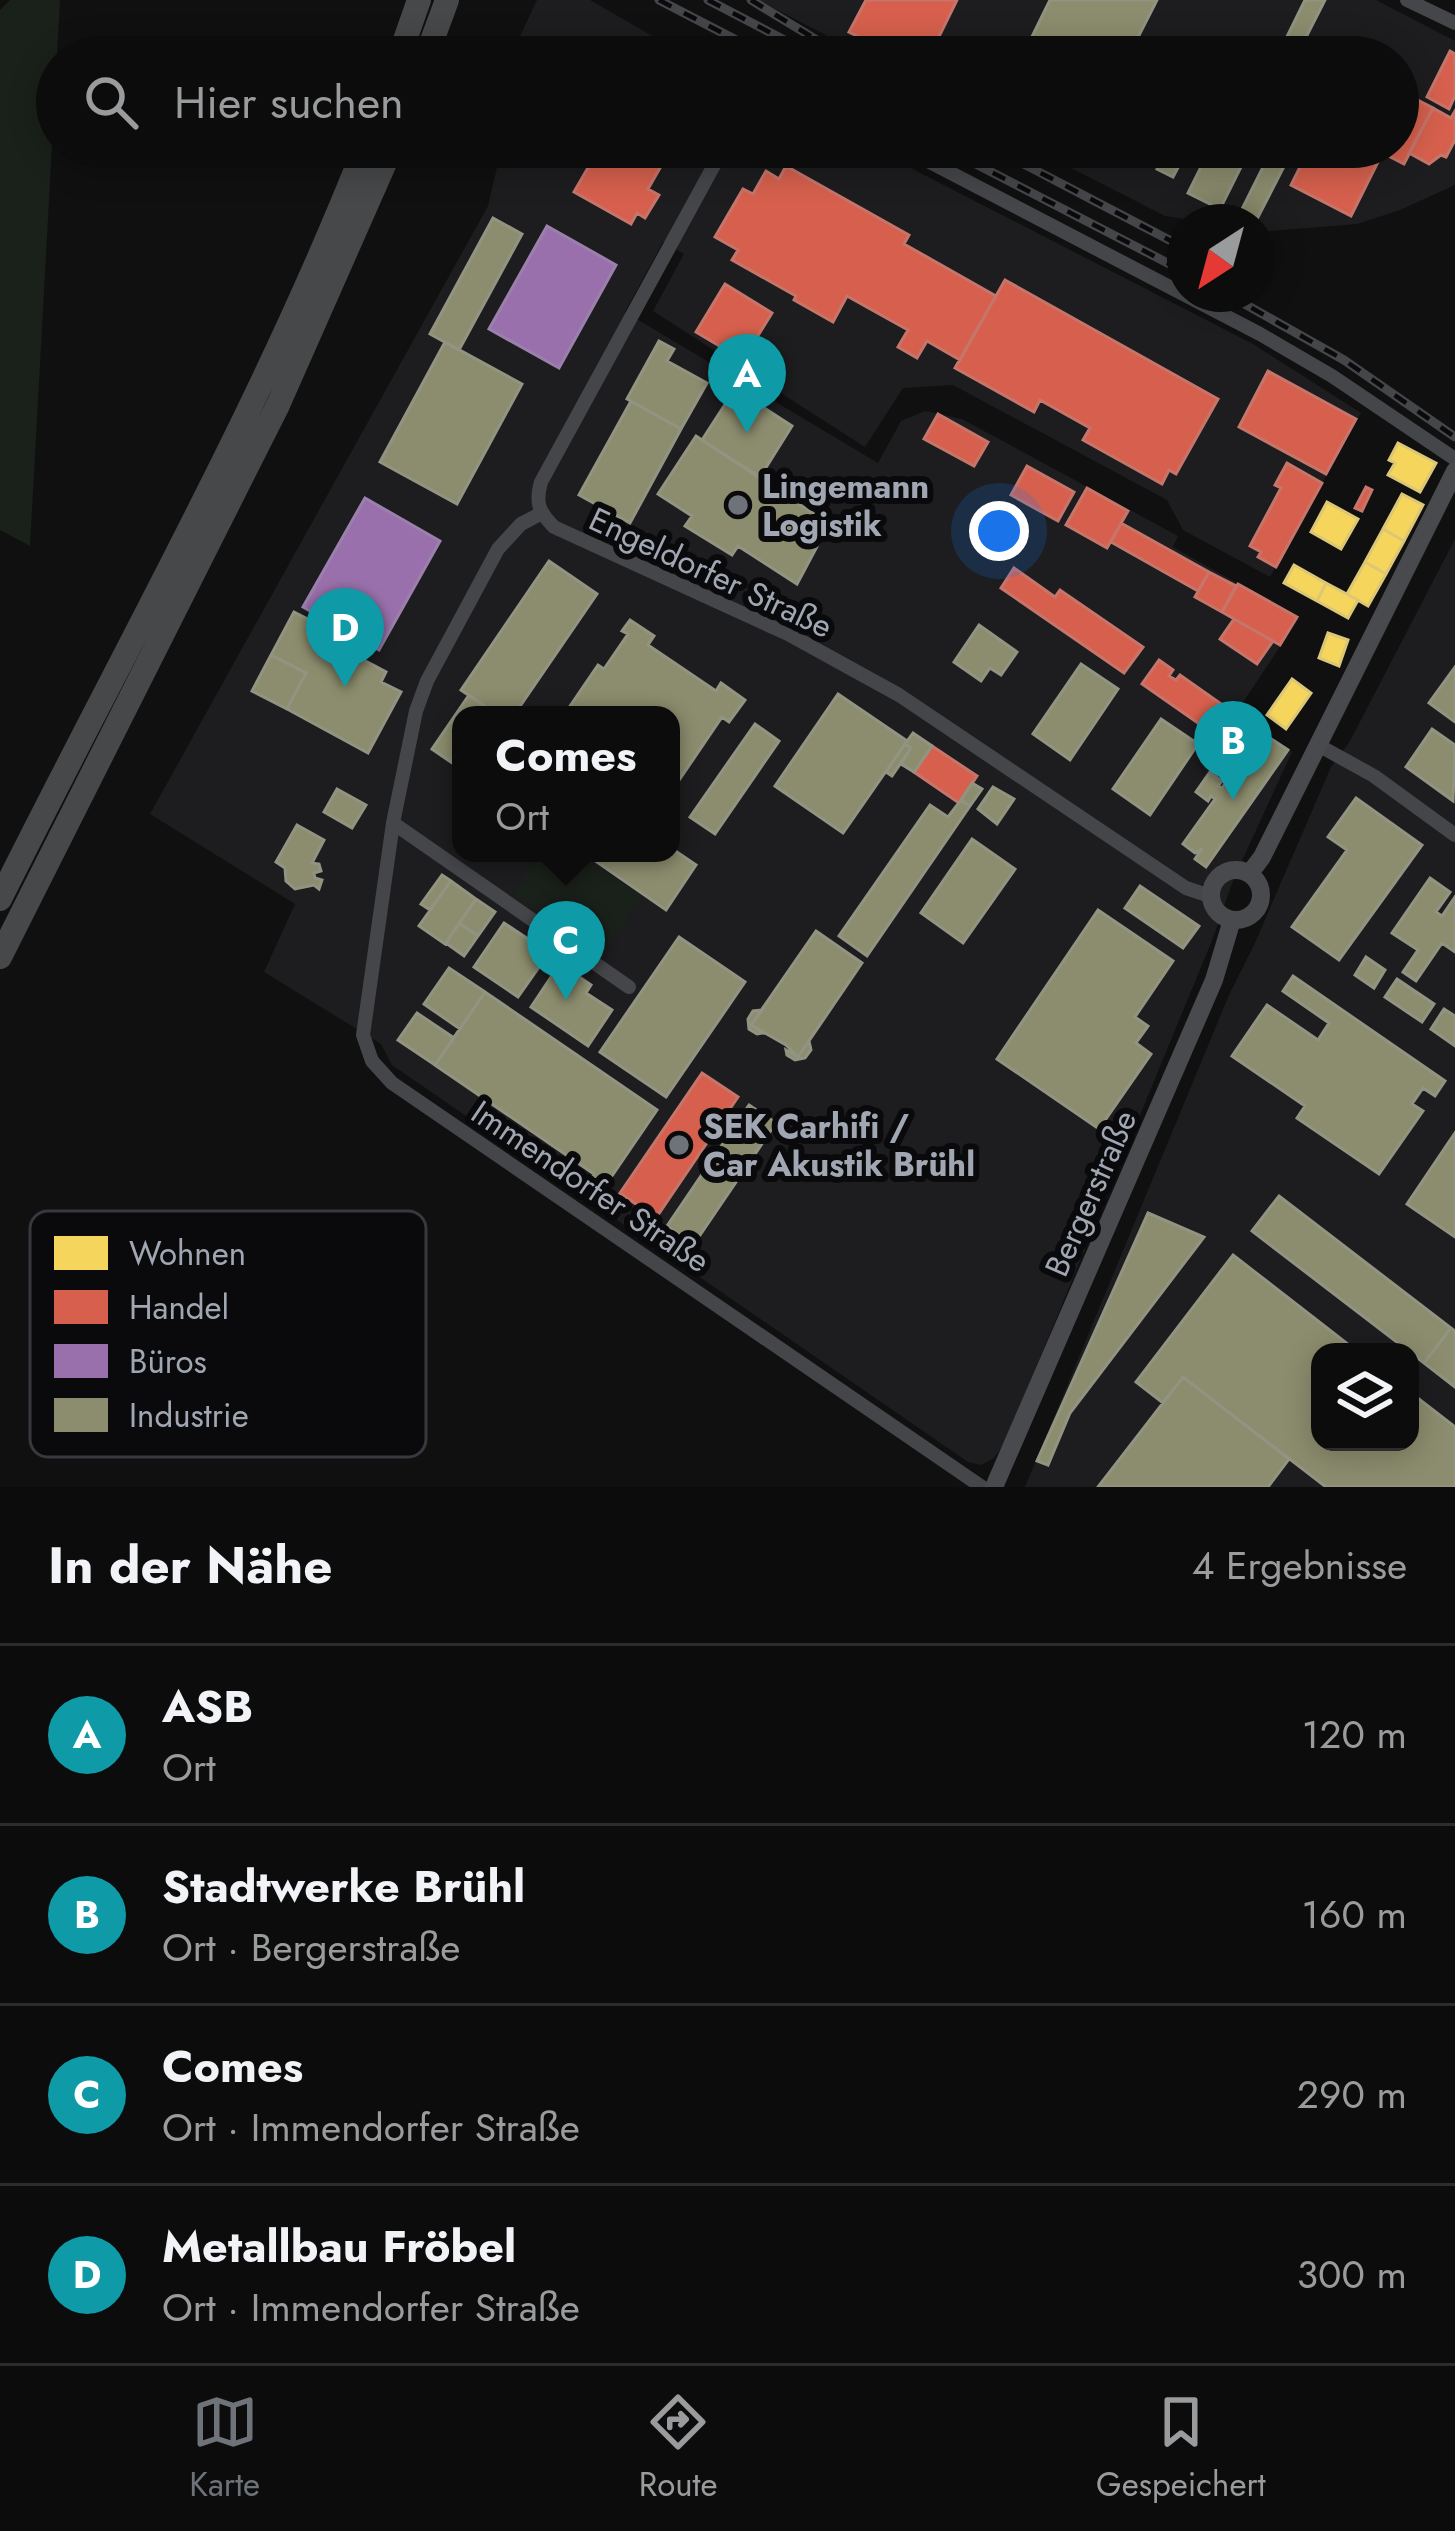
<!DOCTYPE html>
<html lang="de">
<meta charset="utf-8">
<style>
:root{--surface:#0c0c0c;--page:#1a1a1a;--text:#f1f3f6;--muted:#9a9b9d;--line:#2c2c2d;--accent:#6e7279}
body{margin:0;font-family:Jost,sans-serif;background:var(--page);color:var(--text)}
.controls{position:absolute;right:36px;bottom:36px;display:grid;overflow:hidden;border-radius:24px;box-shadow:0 6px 30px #0003}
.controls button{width:108px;height:108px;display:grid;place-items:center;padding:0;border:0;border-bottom:3px solid var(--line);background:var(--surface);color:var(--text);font:60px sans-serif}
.compass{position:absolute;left:1167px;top:204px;width:108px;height:108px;border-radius:50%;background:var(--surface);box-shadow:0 6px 30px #0003;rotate:216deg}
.you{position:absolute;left:999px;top:531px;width:42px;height:42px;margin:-30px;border:9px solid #fff;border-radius:50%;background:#1a73e8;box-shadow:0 0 0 18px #1a73e833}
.badge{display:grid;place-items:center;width:78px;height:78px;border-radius:50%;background:var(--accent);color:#fff;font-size:39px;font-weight:700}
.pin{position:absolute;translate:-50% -99px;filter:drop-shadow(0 3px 6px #0008)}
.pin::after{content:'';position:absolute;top:63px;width:42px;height:36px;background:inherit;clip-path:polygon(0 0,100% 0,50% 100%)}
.popup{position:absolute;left:452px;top:706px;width:228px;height:156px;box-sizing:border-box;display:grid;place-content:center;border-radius:24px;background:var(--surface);filter:drop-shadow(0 3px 9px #0005);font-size:39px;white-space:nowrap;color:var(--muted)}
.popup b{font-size:45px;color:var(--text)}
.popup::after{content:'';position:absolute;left:50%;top:100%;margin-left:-24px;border:24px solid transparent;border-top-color:var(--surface)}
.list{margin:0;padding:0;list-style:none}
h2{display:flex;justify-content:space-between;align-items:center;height:156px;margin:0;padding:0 48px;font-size:51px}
h2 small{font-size:39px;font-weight:400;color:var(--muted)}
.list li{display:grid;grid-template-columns:78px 1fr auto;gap:36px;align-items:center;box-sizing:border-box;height:180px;padding:0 48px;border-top:3px solid var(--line)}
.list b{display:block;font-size:45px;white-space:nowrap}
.list p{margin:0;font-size:39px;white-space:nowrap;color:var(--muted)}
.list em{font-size:39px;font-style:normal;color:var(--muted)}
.icon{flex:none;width:66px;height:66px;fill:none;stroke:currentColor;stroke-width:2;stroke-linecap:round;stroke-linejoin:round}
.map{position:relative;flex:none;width:1455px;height:1487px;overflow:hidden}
.search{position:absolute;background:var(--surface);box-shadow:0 6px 30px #0003;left:36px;right:36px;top:36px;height:132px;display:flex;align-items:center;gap:30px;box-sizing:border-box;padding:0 42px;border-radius:66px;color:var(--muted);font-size:45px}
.sheet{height:876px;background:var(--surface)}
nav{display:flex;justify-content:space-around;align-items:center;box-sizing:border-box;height:168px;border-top:3px solid var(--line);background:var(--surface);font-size:33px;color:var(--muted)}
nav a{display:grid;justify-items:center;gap:6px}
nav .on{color:var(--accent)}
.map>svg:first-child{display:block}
.built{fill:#1d1d1f;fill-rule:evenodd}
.green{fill:#1a201a}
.homes{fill:#f6d55c;stroke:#dcc776;stroke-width:3}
.shops{fill:#d6604d;stroke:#c6756b;stroke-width:3}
.offices{fill:#9970ab;stroke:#9b80ad;stroke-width:3}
.industry{fill:#8c8c6e;stroke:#929482;stroke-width:3}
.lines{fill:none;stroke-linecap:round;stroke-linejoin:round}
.street{stroke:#444649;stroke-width:14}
.secondary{stroke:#484a4d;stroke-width:18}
.highway{stroke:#47484a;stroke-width:24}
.rail-casing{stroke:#454649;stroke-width:9}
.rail{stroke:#0a0a0c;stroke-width:4.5;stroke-dasharray:14;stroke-linecap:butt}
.poi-dot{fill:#6e7279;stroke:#0a0a0c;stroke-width:4.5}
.labels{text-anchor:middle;stroke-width:12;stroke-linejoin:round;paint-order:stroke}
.poi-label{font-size:33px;font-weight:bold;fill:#a0a7b2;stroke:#0a0a0c;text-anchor:start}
.street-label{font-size:33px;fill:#a0a7b2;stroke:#0a0a0c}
.key{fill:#0a0a0c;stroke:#37393e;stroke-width:3}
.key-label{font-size:33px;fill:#a0a7b2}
</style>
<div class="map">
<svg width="1455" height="1487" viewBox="0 0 1455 1487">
<rect width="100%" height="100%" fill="#101010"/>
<path class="built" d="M537,0H590L689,57H510Z
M758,0H1376L1455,41V185L1400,210L1357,224L1270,231L1257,229V222H1204L1165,216L1030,147H1398V57H868Z
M496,147H870L1253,344L1361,413L1270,577L1183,530L1167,500L953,385L903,388L865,447L653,311L684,254L663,242L625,312L878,463L901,421L925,411L962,419L1178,536L1173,547L1299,618L1236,713L1292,752L1234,878L1213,938L1005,1443L994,1458L981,1465L968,1462L392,1065L381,1044L264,972L295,904L150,814L488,206L501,150ZM461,715H671V853H461Z
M1455,539V1487H1025L1229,995L1254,945L1331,767L1350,741ZM1320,1352H1410V1442H1320Z"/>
<path class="green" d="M10,0H60L30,546L0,530V10Z
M540,853H579L642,896L602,955L512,894Z"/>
<path class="homes" d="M1398,443L1436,463L1420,492L1388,475L1395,463L1389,460Z
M1402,494L1423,505L1404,541L1383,529Z
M1327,502L1358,519L1341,549L1311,532Z
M1383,529L1404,541L1386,574L1365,562Z
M1365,562L1386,574L1368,606L1347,594Z
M1294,565L1326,583L1317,601L1284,583Z
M1326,583L1358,600L1348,618L1317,601Z
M1328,633L1348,640L1339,666L1319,658Z
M1292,679L1311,693L1286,729L1267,715Z"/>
<path class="shops" d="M866,0H957L929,57H899L849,32Z
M1450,51L1455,54V96L1449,109L1427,97Z
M1398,90L1433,108L1404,164L1371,147H1398Z
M1433,108L1451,118L1455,111V140L1446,157L1441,155L1429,164L1409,153Z
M600,147H672L648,189L659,195L645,218L637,213L631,224L574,192Z
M1310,147H1354L1379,160L1351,216L1291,185Z
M786,166L909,235L904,244L996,296L960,360L927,341L917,358L898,347L908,330L847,296L833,322L794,300L796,296L732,260L738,250L715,237L743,189L753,194L766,171L779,179Z
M1005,280L1218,399L1176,474L1169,470L1162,484L1083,440L1090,428L1040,400L1034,412L955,368Z
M725,284L772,313L743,360L696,332Z
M1268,371L1356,419L1326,474L1239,427Z
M938,414L988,442L974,466L924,439Z
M1287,463L1322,483L1276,567L1258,557L1261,552L1250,546L1281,488L1275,485Z
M1027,466L1074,492L1058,521L1011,495Z
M1366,487L1372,490L1362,511L1355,508Z
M1087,488L1128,511L1107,548L1066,525Z
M1121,523L1209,572L1198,591L1111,542Z
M1014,568L1055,597L1060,590L1143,647L1124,673L1001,588Z
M1209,572L1236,586L1222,612L1195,597Z
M1238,584L1297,617L1280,645L1222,612Z
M1234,619L1273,641L1257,664L1220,639Z
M1159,660L1173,670L1169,676L1176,680L1180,675L1221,704L1205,728L1142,684Z
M932,746L977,776L959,803L914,772Z
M702,1073L738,1097L656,1218L620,1193Z"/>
<path class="offices" d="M547,226L616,265L559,368L489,329Z
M365,498L440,541L379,650L303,607Z"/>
<path class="industry" d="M1050,0H1157L1128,57H1022Z
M1305,0H1325L1296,57H1277Z
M1168,147H1189L1173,177L1157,169Z
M1211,147H1251L1220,209L1188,193Z
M1273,147H1294L1256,221L1240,213Z
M493,218L522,234L459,350L430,334Z
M659,341L674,349L667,361L707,383L681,429L627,399Z
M445,342L522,384L457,504L380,462Z
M735,389L792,426L760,477L702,440Z
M631,401L681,429L630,523L579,495Z
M696,436L829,524L797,584L738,546L732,555L685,526L692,516L658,494Z
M549,561L597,594L514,715H498L461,690Z
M294,612L331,631L326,640L386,672L381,682L401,692L368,753L287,709L306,673L271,655Z
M630,620L654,636L648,645L716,691L721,683L745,700L729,722L722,717L671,792V715H564L598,665L604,669L628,634L622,631Z
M979,625L1017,652L1001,675L990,668L981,681L954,662Z
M271,655L306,673L287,709L252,691Z
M1081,664L1118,689L1070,760L1033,734Z
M1455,667V722L1429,703Z
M838,694L907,741L843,833L775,786Z
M469,695L498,715H461V769L432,749Z
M1161,719L1198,744L1150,815L1113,789Z
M755,724L779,741L715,834L690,817Z
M1432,729L1455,745L1453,801L1406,767Z
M1261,732L1288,750L1206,867L1195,859L1202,849L1195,853L1183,844L1215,799L1211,796L1208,801L1196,792L1210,772L1222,781L1218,786L1222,788Z
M913,733L932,746L914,772L901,764L911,748L905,744Z
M905,744L911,748L892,776L886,772Z
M972,783L982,789L970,806L961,800Z
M993,787L1014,799L997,824L978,809Z
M337,789L366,805L352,828L324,812Z
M1356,798L1422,845L1339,960L1292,927L1347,850L1328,837Z
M961,800L970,806L867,956L839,936L930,805L948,817Z
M297,825L324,840L312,863L319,864L321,871L314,873L315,878L322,880L319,889L314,885L295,889L286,881L285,868L276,862Z
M972,839L1015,869L963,943L921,913Z
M671,848L696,865L666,910L584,853H671Z
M442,875L451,881L430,910L421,904Z
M1430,878L1450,892L1436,912L1442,916L1455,897V952L1442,943L1416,981L1403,972L1418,950L1392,933Z
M451,881L476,899L445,944L419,926Z
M1140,886L1199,926L1183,948L1125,908Z
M476,899L495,912L478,936L459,923Z
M1098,910L1173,961L1135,1017L1148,1026L1136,1043L1151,1054L1099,1129L997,1059Z
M459,923L478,936L464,956L446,943Z
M504,923L549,953L518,997L474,967Z
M816,931L862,963L798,1057L786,1045L751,1025Z
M679,937L745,982L666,1097L600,1052Z
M1366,957L1385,970L1374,988L1355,975Z
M563,959L575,967L572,972L591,985L586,993L612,1010L588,1046L531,1007Z
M449,968L485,992L460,1029L424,1004Z
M1293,976L1445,1081L1435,1096L1423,1088L1412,1104L1423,1111L1379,1174L1297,1118L1305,1106L1232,1056L1267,1005L1318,1040L1329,1023L1283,991Z
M1397,979L1434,1004L1422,1022L1385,997Z
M485,992L657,1110L601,1192L588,1183L594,1174L435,1065Z
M1444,1009L1455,1016V1046L1431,1029Z
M762,1010L751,1025L763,1033L757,1034L749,1029L748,1019L753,1011Z
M417,1013L454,1038L435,1065L398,1040Z
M809,1041L811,1050L805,1058L795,1060L787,1055L786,1050L798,1057Z
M749,1105L776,1123L694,1244L667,1226Z
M1455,1133V1237L1407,1204Z
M1279,1196L1451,1328L1424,1363L1252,1231Z
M1148,1213L1204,1237L1070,1413L1048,1465L1037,1461Z
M1233,1255L1358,1352H1320V1442H1410V1392L1455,1427V1487H1326L1183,1377L1163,1403L1136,1382Z
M1451,1328L1455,1331V1387L1424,1363Z
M1183,1377L1289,1459L1268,1487H1098Z"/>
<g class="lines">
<path class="street" d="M1407,0L1455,23
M724,147L541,482C535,503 539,512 554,527L790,635L899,695L1186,888L1210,896
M901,147L1260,334L1332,376L1455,459
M540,514L521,524L498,549L427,681L416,711L393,823L363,1035L372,1061L392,1083L982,1487
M1318,745L1374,776L1455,835
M393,823L629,987"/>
<path class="secondary" d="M1211 895a25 25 0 1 1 50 0a25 25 0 1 1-50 0Z
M1250,873L1262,857L1455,471
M994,1487L1214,980L1232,920"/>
<path class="highway" d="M399,57L419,0
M426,57L447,0
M0,899C124,650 263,406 365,147
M0,957L278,405L392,147"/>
<g class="rail-casing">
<path id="rail" d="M659,0L769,57
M708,0L817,57
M751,0L845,57
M943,147L1185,272
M991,147L1177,244
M1227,294L1344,360L1455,437"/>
</g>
<use href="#rail" class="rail"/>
</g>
<g class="poi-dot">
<circle cx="738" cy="505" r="12"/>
<circle cx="679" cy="1145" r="12"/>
</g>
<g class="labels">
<g class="poi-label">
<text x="762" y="498">Lingemann<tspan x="762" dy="38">Logistik</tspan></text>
<text x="703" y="1138">SEK Carhifi /<tspan x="703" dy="38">Car Akustik Brühl</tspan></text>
</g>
<g class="street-label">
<text transform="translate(711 572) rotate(25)" y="12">Engeldorfer Straße</text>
<text transform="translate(591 1186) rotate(34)" y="12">Immendorfer Straße</text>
<text transform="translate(1090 1193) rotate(-66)" y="12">Bergerstraße</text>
</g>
</g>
<rect x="30" y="1211" width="396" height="246" rx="18" class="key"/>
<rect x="54" y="1236" width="54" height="34" fill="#f6d55c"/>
<rect x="54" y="1290" width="54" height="34" fill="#d6604d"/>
<rect x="54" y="1344" width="54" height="34" fill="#9970ab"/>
<rect x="54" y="1398" width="54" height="34" fill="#8c8c6e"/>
<g class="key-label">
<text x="129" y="1265">Wohnen</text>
<text x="129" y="1319">Handel</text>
<text x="129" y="1373">Büros</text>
<text x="129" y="1427">Industrie</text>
</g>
</svg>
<div class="controls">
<button><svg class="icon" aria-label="layers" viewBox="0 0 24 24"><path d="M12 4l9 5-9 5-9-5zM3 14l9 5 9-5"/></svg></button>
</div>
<svg class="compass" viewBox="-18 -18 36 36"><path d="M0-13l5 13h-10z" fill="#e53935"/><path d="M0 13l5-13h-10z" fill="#9a9b9d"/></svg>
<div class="you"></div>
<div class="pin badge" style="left:747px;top:433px;background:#0f9aa8">A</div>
<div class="pin badge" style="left:1233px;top:800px;background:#0f9aa8">B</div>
<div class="pin badge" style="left:566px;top:1000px;background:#0f9aa8">C</div>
<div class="popup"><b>Comes</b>Ort</div>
<div class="pin badge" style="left:345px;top:687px;background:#0f9aa8">D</div>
<div class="search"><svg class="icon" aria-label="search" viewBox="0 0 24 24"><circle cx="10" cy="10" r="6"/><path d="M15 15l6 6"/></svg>Hier suchen</div>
</div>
<section class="sheet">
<h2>In der Nähe<small>4 Ergebnisse</small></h2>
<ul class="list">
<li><span class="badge" style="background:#0f9aa8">A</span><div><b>ASB</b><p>Ort</p></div><em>120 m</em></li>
<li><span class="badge" style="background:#0f9aa8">B</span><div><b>Stadtwerke Brühl</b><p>Ort · Bergerstraße</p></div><em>160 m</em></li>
<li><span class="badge" style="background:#0f9aa8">C</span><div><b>Comes</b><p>Ort · Immendorfer Straße</p></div><em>290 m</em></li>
<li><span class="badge" style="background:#0f9aa8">D</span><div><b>Metallbau Fröbel</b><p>Ort · Immendorfer Straße</p></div><em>300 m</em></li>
</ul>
</section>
<nav>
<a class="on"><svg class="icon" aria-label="map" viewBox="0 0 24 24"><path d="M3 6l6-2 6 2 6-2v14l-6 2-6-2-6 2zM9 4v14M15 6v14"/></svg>Karte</a>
<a><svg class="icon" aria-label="directions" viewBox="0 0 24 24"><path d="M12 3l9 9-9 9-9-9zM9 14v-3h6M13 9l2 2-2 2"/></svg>Route</a>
<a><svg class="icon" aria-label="saved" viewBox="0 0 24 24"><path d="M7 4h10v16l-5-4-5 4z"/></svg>Gespeichert</a>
</nav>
